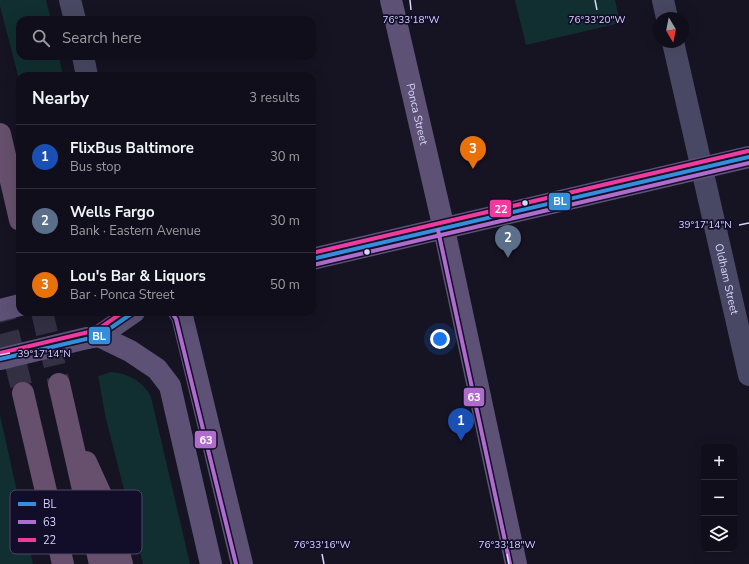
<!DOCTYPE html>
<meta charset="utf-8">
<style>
:root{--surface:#100e1a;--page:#1e1c27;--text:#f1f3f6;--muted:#9c9ca2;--line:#302e39;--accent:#0f766e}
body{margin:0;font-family:"Nunito Sans",sans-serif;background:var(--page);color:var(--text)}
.controls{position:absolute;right:12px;bottom:12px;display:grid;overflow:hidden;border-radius:8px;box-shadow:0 4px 16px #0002}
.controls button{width:36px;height:36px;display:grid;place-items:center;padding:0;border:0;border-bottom:1px solid var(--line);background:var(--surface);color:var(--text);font:20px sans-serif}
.compass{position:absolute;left:653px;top:12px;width:36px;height:36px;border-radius:50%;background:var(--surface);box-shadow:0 4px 16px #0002;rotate:170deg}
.you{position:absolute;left:440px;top:339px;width:14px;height:14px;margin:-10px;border:3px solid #fff;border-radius:50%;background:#1a73e8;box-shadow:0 0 0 6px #1a73e833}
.badge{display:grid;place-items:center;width:26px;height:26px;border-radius:50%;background:var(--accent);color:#fff;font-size:13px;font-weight:700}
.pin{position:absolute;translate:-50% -33px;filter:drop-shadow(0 1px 2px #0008)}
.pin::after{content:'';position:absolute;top:21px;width:14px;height:12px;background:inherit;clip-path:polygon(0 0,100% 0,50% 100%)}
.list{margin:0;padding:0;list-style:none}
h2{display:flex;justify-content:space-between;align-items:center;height:52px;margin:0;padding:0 16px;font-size:17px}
h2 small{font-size:13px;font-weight:400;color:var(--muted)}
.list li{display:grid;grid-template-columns:26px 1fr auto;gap:12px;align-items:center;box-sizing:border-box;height:64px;padding:0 16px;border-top:1px solid var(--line)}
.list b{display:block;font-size:15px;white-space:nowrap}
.list p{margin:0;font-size:13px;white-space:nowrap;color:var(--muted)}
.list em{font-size:13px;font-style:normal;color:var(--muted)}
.icon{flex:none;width:22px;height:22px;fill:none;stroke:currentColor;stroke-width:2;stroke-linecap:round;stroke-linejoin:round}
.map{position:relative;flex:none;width:749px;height:564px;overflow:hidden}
.search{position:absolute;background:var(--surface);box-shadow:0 4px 16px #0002;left:16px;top:16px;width:300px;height:44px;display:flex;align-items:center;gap:10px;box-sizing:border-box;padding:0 14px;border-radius:12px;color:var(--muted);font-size:15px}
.panel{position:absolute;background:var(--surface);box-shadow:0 4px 16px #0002;left:16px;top:72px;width:300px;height:244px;border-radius:12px}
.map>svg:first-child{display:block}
.green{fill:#112f30}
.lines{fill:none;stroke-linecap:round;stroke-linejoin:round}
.motorway-tunnel{stroke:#333044;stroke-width:22;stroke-dasharray:22 11;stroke-linecap:butt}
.minor{stroke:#494864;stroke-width:22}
.tertiary{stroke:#494864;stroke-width:22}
.primary{stroke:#5d5275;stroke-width:22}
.motorway{stroke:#66506d;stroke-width:22}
.primary-bridge{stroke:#5d5275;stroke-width:22}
.bus-1-casing{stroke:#120d29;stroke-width:7}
.bus-2-casing{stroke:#120d29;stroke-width:7}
.bus-3-casing{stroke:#120d29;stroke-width:7}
.bus-1{stroke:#338fdb;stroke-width:4}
.bus-2{stroke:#b06ccc;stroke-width:4}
.bus-3{stroke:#f13a9d;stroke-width:4}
.ticks{fill:none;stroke:#d9d5ff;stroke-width:1.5}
.bus-dot{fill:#d9d5ff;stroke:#120d29;stroke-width:1.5}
.labels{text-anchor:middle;stroke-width:3.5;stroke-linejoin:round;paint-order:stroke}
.street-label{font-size:11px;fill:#d9d5ff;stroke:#120d29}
.key{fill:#120d29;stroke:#4e4969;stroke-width:1}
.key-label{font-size:11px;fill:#d9d5ff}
.ticks-label{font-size:10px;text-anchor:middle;fill:#d9d5ff;stroke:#120d29;stroke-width:3.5;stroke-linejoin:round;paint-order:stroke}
.line-badge{stroke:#120d29;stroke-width:1.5}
.badge-label{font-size:11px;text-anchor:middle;font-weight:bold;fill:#fff}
</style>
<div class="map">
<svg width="749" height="564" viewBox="0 0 749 564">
<rect width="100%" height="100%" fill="#161323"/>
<path class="green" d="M0,0H46L51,20H20V56H59L63,76H20V83L0,6Z
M515,0H615L620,23L526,45Z
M111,372C127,373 143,381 151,397L190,564H143L106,419L98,376Z
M0,415L33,564H0Z"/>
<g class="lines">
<path class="motorway-tunnel" d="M0,300L23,393
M42,312L59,384"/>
<path class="minor" d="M70,0L75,20
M83,56L87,76"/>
<g class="tertiary">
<path d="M663,0L667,18"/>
<path id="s1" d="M673,42L749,375"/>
</g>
<g class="primary">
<path id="s2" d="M391,0L444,229L516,564"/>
<path d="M312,259L749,157"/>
<path d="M179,312L182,316L242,564"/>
<path d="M99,336L130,351L157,369L170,386L211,564"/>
<path d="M88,338L99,336L134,312"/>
</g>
<path class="motorway" d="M0,134L20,220
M59,384L100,564
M23,393L63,564
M86,462L107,508L122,564"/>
<path class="primary-bridge" d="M0,310L20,305
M0,359L87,338"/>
<g class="bus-1-casing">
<path id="bus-1" d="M312,259L749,157
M0,359L99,336L134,312"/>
</g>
<g class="bus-2-casing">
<path id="bus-2" d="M438,230L510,564
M313,265L749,163
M174,316L176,319L236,564"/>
</g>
<g class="bus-3-casing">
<path id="bus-3" d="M312,253L748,151
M0,353L97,330L123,312"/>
</g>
<use href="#bus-1" class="bus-1"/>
<use href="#bus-2" class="bus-2"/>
<use href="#bus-3" class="bus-3"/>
</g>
<path class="ticks" d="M410,0L411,10M595,0L597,10M739,225L749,223M0,355L10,353M322,554L324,564M507,554L509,564"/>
<g class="bus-dot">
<circle cx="525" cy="203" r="3.5"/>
<circle cx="367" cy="252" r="3.5"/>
</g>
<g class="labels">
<g class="street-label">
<text dy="4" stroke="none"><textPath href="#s2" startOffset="117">Ponca Street</textPath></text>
<text dy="4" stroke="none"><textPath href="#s1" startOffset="243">Oldham Street</textPath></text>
</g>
</g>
<rect x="10" y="490" width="132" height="64" rx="6" class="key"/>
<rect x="18" y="502" width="18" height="4" fill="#338fdb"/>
<rect x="18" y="520" width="18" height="4" fill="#b06ccc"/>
<rect x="18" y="538" width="18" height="4" fill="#f13a9d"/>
<g class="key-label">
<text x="43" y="508">BL</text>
<text x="43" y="526">63</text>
<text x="43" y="544">22</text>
</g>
<g class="ticks-label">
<text x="411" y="23">76°33'18"W</text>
<text x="597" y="23">76°33'20"W</text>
<text x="705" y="228">39°17'14"N</text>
<text x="44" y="357">39°17'14"N</text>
<text x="322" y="548">76°33'16"W</text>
<text x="507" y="548">76°33'18"W</text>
</g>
<g class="line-badge">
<rect x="548" y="192" width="23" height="19" rx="4" fill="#338fdb"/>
<rect x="489" y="199" width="23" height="19" rx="4" fill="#f13a9d"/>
<rect x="88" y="326" width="23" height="19" rx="4" fill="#338fdb"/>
<rect x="463" y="387" width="22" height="20" rx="4" fill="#b06ccc"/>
<rect x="194" y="430" width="23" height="19" rx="4" fill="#b06ccc"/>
</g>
<g class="badge-label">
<text x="560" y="205">BL</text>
<text x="501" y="213">22</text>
<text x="99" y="340">BL</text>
<text x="474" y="401">63</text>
<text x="206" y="444">63</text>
</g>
</svg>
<div class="controls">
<button>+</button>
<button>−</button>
<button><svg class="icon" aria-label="layers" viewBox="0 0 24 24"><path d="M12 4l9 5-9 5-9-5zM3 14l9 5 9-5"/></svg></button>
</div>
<svg class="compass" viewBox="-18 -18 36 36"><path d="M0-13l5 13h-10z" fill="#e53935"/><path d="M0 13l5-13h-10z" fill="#9c9ca2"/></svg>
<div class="you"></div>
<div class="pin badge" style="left:461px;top:441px;background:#1a4fb4">1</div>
<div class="pin badge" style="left:508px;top:258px;background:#5c6f8a">2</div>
<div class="pin badge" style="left:473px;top:169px;background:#e8710a">3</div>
<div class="search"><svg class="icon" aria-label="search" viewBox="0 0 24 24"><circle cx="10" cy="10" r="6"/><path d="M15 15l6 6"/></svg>Search here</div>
<section class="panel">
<h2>Nearby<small>3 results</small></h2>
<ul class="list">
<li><span class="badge" style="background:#1a4fb4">1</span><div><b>FlixBus Baltimore</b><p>Bus stop</p></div><em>30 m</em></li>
<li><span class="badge" style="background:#5c6f8a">2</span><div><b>Wells Fargo</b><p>Bank · Eastern Avenue</p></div><em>30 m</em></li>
<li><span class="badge" style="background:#e8710a">3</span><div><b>Lou's Bar &amp; Liquors</b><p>Bar · Ponca Street</p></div><em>50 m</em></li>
</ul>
</section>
</div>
